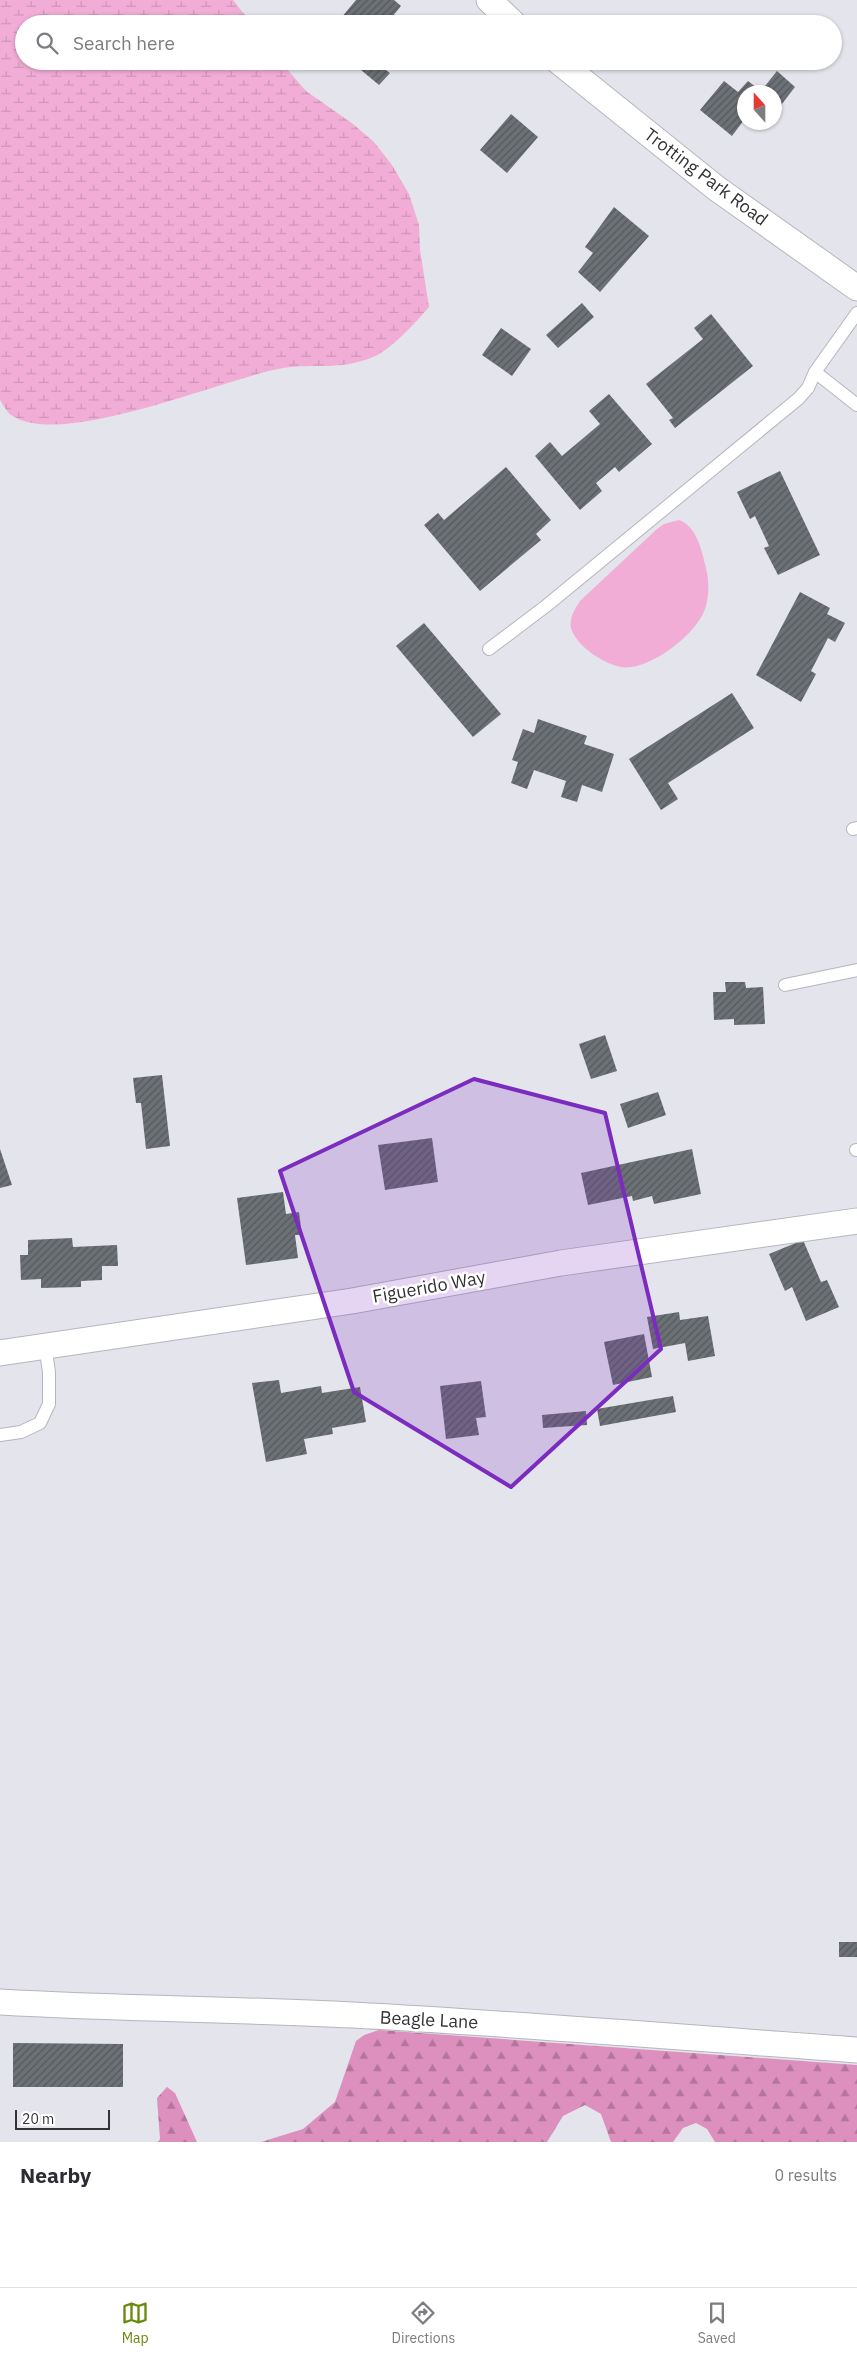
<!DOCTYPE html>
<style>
:root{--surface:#fff;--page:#f2f2f3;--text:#2b2b33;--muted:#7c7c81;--line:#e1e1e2;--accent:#67890c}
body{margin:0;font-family:"IBM Plex Sans",sans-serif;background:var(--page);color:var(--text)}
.compass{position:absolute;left:737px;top:85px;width:45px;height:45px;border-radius:50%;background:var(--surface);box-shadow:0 1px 4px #0004;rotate:339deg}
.scale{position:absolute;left:15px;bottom:12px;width:95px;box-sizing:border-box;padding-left:5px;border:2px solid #333336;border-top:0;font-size:14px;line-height:18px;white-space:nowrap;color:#333336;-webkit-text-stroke:4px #fff;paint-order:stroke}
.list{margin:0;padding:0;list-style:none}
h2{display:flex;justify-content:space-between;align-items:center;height:65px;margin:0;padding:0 20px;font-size:21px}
h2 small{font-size:16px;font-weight:400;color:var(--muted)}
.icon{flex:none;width:28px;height:28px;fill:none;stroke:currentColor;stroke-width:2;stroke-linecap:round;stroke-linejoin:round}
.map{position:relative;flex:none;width:857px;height:2142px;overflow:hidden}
.search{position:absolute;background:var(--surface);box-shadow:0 1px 4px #0004;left:15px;right:15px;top:15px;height:55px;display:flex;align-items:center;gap:12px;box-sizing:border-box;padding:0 18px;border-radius:28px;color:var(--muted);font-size:19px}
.sheet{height:145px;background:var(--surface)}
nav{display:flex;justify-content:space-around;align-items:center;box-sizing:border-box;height:70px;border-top:1px solid var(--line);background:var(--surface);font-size:14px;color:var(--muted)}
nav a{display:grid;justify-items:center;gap:2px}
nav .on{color:var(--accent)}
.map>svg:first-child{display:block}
.grass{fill:#f1add6}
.forest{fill:url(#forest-firs)}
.wetland{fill:url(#wetland-marsh)}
.building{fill:url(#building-hatch)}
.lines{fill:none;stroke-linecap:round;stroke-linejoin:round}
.lane-casing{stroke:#b5b5bd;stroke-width:14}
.street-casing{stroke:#b5b5bd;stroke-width:27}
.lane{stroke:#fff;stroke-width:12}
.street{stroke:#fff;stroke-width:25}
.marked{fill:#7b2cbf;fill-opacity:0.2;stroke:#7b2cbf;stroke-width:4;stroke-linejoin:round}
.labels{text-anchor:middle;stroke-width:5;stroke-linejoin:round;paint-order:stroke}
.street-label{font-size:18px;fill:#333336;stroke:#fff}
</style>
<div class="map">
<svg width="857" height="2142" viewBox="0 0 857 2142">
<defs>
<pattern id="forest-firs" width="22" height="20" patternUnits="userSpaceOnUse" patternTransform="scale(1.25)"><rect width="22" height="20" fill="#dd8fbe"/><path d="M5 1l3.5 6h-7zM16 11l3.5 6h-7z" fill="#b4759b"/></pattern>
<pattern id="wetland-marsh" width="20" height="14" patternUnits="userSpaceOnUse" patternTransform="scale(1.25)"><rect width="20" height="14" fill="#f1add6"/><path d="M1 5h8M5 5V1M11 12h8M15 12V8" fill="none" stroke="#cf95b8"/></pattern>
<pattern id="building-hatch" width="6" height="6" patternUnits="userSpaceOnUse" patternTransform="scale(1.25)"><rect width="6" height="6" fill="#6c7176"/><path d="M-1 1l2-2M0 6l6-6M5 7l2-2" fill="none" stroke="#55585c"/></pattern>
</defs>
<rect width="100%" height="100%" fill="#e4e4ec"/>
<path class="grass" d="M679,520C696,526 701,548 705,564C709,578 710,595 705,609C697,634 648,672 621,667C604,664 576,646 571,628C569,618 575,608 581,600L657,529L664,524Z"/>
<path class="forest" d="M379,2030L857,2065V2142H715L707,2129L696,2123L683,2128L673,2142H611L601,2114L585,2105L563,2116L547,2142H261L303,2129L335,2102L356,2041L364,2035Z
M167,2087L175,2093L197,2142H158L160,2139L157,2098Z"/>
<path class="wetland" d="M0,0H233L252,24H24V61H280L306,91L353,124L374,142L392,165L409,194L419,225L420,250L429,307C416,322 391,350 373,357C339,371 315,363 283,368C224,378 61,450 11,415C7,412 3,405 0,400Z"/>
<path class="building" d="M356,0H394L401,6L392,17L400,24H336Z
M357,61H389L383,68L390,73L379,85L355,65Z
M777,71L795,87L778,109L774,106V92H744V120L732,136L700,110L724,81L738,92L748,81L761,91Z
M511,114L538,137L507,173L480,150Z
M614,207L649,236L600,292L578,272L593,253L585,247Z
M582,303L594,317L558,348L546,335Z
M711,314L753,366L675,428L669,420L673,418L646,384L703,339L694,328Z
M501,328L531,349L512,376L482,355Z
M609,394L652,444L619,472L615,467L596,483L602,491L580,510L535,456L550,442L562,456L600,424L589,411Z
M506,467L551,520L536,534L541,540L480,591L424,525L438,513L444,520Z
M780,471L820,555L778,575L764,548L769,546L755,516L750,519L737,492Z
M800,592L830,608L827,614L845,623L835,642L828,638L811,671L816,674L801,702L756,675Z
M424,623L501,714L473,737L396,646Z
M732,693L754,728L668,783L678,799L661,810L629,759Z
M538,719L587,736L584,744L614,754L602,792L582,785L577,802L561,797L566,781L534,770L527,789L511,783L518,762L512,760L523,729L534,733Z
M725,982H745L746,988L763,987L765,1024L734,1025V1019L714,1020L713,992H726Z
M605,1035L617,1071L591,1079L579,1044Z
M162,1075L170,1146L146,1149L141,1103H136L133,1078Z
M658,1092L666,1115L628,1128L620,1104Z
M432,1138L438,1182L385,1190L378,1145Z
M0,1149L12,1185L0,1188Z
M692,1149L701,1194L654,1204L652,1196L633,1201L632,1196L588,1205L581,1173Z
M283,1192L286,1214L299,1212L302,1235H295L298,1258L246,1265L237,1198Z
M72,1238L73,1247L117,1245L118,1266H102V1280L81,1281V1287L41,1288V1279L21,1280L20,1255H28V1240Z
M803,1240L821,1282L827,1280L839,1307L806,1321L792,1287L785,1291L769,1254Z
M679,1312L680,1320L708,1316L715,1356L688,1361L685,1343L653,1349L647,1317Z
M644,1334L652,1377L613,1385L604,1342Z
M279,1380L281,1393L321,1386L322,1393L360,1387L366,1422L332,1428L333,1434L304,1439L307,1454L266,1462L252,1383Z
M481,1381L486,1417L476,1418L479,1435L446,1439L440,1386Z
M673,1396L676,1412L600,1426L597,1409Z
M586,1411L587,1425L543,1428L542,1415Z
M839,1942H857V1957H839Z
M13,2043L123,2044V2087H13Z"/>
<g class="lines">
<g class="lane-casing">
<path id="lane" d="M815,372L857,405
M489,649L546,606L798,399L808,388L815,372L857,313
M853,829L857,828
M785,985L857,970
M856,1150H857
M0,1435L21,1432L40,1423L49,1404V1372L45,1345"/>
</g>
<g class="street-casing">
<path id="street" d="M489,0L514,24
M558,61L716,188L857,288
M0,1353L352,1301L561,1263L857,1221
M0,2002C118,2009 236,2009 353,2015C522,2024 689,2038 857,2050"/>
</g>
<use href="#lane" class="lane"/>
<use href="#street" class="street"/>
</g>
<path class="marked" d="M474,1079L605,1113L661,1349L511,1487L354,1392L280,1171Z"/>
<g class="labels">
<g class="street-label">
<text transform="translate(706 177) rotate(37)" y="6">Trotting Park Road</text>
<text transform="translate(429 1287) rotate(-10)" y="6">Figuerido Way</text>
<text transform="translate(429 2020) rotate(3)" y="6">Beagle Lane</text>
</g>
</g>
</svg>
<svg class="compass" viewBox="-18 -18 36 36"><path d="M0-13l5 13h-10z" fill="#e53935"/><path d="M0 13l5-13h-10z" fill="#7c7c81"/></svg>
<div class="scale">20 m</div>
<div class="search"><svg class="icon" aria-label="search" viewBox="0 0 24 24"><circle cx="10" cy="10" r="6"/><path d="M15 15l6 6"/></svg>Search here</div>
</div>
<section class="sheet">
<h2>Nearby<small>0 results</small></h2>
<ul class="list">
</ul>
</section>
<nav>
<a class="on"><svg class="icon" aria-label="map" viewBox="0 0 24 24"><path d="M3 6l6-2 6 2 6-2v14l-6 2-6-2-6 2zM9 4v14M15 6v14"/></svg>Map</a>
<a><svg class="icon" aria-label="directions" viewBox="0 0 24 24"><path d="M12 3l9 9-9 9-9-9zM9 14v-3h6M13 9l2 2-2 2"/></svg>Directions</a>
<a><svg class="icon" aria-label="saved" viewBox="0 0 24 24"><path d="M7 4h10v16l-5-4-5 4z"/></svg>Saved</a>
</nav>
